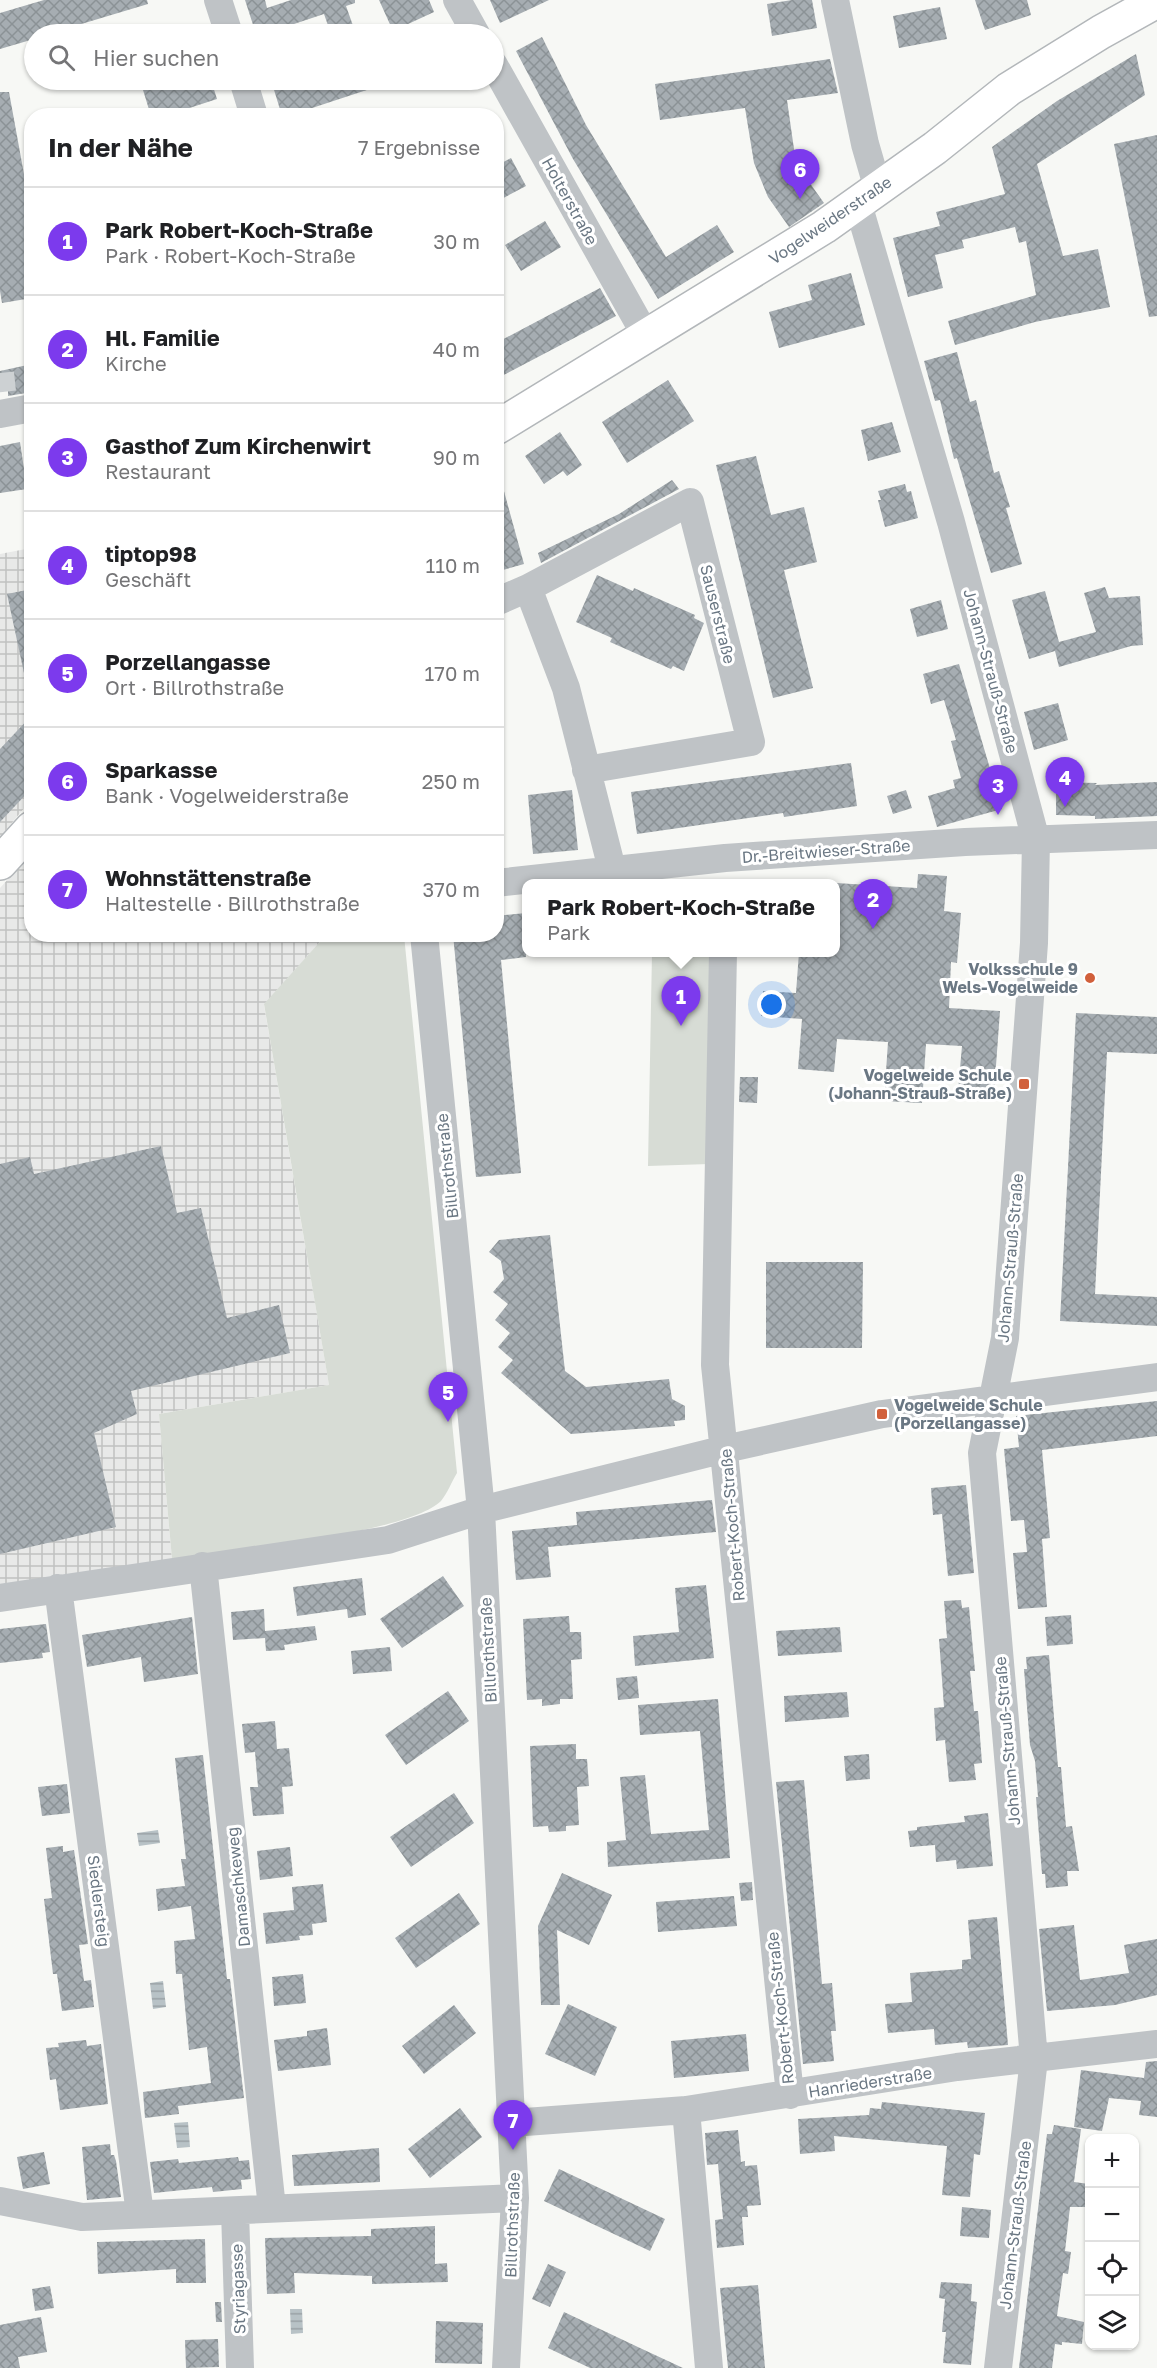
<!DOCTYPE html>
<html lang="de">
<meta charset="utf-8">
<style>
:root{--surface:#fff;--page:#f2f2f2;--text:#202124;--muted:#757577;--line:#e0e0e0;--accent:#7c3aed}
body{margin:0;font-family:"Golos Text",sans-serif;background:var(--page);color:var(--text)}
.controls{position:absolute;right:18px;bottom:18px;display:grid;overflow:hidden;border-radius:12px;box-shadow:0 2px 4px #0004}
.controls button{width:54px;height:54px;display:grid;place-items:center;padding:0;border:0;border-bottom:2px solid var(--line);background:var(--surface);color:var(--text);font:30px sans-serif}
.you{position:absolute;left:772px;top:1005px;width:21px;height:21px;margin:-15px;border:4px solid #fff;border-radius:50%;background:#1a73e8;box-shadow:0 0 0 9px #1a73e833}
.badge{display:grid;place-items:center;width:39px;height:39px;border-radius:50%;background:var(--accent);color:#fff;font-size:20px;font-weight:700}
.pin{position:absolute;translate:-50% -50px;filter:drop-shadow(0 2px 3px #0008)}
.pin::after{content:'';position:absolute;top:32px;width:21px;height:18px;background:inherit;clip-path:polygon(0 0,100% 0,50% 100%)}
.popup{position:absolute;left:522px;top:879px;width:318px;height:78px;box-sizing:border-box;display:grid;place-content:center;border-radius:12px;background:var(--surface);filter:drop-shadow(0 2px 4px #0005);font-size:20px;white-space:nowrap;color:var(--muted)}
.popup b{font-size:22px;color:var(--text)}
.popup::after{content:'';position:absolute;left:50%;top:100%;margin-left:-12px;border:12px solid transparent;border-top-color:var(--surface)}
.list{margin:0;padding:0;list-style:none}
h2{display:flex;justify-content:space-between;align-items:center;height:78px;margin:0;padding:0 24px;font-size:26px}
h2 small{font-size:20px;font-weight:400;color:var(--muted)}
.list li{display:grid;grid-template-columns:39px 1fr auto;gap:18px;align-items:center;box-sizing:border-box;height:108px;padding:0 24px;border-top:2px solid var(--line)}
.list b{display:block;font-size:22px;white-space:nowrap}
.list p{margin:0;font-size:20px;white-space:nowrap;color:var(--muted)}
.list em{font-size:20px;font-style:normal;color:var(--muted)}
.icon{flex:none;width:33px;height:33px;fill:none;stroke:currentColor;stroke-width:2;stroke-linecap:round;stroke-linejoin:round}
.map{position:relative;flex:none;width:1157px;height:2368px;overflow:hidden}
.search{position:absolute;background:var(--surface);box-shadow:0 2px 4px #0004;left:24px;top:24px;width:480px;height:66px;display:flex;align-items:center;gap:15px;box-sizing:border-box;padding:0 21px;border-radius:33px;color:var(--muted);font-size:22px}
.panel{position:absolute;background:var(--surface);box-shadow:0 2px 4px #0004;left:24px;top:108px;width:480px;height:834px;border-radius:24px}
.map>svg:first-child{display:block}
.industrial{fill:url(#industrial-grid)}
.green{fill:#d7dcd5}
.water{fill:url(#water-rules)}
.building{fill:url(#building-cross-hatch)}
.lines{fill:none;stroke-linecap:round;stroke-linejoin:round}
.minor-tunnel{stroke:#cdd1d3;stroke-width:28;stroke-dasharray:28 14;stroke-linecap:butt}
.major-casing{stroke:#b3b7ba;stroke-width:36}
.minor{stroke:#bfc3c6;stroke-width:28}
.major{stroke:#fff;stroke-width:33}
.poi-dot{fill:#d1603b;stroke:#fff;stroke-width:2}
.labels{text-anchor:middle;stroke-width:6;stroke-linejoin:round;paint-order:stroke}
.street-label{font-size:16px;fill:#6a7783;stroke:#fff}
.poi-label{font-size:16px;font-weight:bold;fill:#6a7783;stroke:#fff;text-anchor:end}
</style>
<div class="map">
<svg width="1157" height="2368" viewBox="0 0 1157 2368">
<defs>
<pattern id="industrial-grid" width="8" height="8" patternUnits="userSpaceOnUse" patternTransform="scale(1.5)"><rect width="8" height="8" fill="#e8e9e8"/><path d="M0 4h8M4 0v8" fill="none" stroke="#c0c2c1"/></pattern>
<pattern id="water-rules" width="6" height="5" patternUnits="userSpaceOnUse" patternTransform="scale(1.5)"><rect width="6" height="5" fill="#b8c2c6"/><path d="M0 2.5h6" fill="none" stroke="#9aa2a6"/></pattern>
<pattern id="building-cross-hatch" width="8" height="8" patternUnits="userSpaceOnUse" patternTransform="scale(1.5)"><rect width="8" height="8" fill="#a6adb2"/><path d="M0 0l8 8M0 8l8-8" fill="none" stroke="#8b9296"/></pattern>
</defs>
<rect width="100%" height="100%" fill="#f7f8f5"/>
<path class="industrial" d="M31,548V800L0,837V554Z
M31,854L32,934L326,935L264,1005L329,1385L159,1414L172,1559L0,1586V888Z"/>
<path class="green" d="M326,935H404L457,1473C452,1481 447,1494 441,1501C407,1534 225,1551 172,1559L159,1414L329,1385L264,1004Z
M652,953H712L709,1164L648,1166Z"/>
<path class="water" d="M158,1830L160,1843L139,1846L137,1833Z
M163,1981L166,2007L153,2009L150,1983Z
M188,2122L190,2147L177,2148L174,2123Z
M290,2309H302L303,2333L291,2334Z"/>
<path class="building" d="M44,0H147L148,4L48,34H34V39L0,49V13Z
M245,0H265L267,8L291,0H355V3L346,6L356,34H331L324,14L276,30L277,34H256Z
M379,0H429L434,12L393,31Z
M490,0H549L500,23Z
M792,0H812L817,28L772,36L767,4Z
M975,0H1027L1031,15L985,30Z
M940,7L947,39L899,48L893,16Z
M542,37L586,125L666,257L717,225L734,252L658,299L573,159L516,51Z
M1136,54L1145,95L1037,164L1063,256L1098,249L1110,307L1035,322L955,345L948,321L1036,295L1026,241L1019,243L1015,227L962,240L964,248L935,255L943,288L908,297L893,238L940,226L936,212L1005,194L992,147L1057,101Z
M830,59L838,93L787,100L794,149L807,179L824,203L789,227L768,197L754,163L745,108L660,120L655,84Z
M176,80H211L217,99L165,116H151L143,90Z
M271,80H302L305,88L330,80H387L388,83L303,111L305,116H282Z
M0,92H9L32,218V298L2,303L0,291Z
M1157,135V316L1149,317L1114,144Z
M511,158L526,186L496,202V166Z
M545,221L561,247L521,271L505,245Z
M851,273L865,325L779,348L769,312L812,300L808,285Z
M600,288L616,316L496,379V343Z
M957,352L970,402L976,400L994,473L999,471L1010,507L1006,508L1022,564L991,573L957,458L954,459L940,400L935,401L924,361Z
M32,364V392L8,396V390L0,392V371Z
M668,380L694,421L627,463L602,422Z
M892,422L901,452L868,461L861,430Z
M560,432L582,465L567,476L563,471L544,484L525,456Z
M20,442L27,489L0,493V446Z
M756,456L771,515L804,507L817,562L784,570L813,688L773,698L716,465Z
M672,480L679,489L541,563L538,553L619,514Z
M502,484L524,564L496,572V485Z
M905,484L907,492L911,491L918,518L885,527L878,500H881L878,491Z
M597,575L633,591L634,588L695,615L694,618L704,623L684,671L673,666L671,669L610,642L612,638L576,622Z
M1105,587L1109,598L1140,596L1143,645L1131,646L1059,667L1055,651L1029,659L1012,600L1045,591L1059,642L1096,632L1084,593Z
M32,589V672L24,673L7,594Z
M941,600L948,629L917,637L910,609Z
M959,664L1002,809L937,827L928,796L955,788L953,780L961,778L951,741L956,740L944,700L931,704L923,674Z
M1058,703L1068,740L1034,750L1024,712Z
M32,715V788L0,822V749Z
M851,763L857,806L784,817L783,813L637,834L631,792Z
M1056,782L1097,783L1095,785L1157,782V816L1095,819V816L1056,815Z
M572,790L578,850L533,854L528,795Z
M906,790L912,808L893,814L887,796Z
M918,874L947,876L944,911L961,913L957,963L951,962L949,1008L1000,1011L994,1093L958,1091L962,1046L926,1044L922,1103L884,1101L888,1042L837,1039L834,1072L798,1069L802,1019L761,1016L763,991L796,993L799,952H836V883L917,888Z
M526,913V957L501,960L521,1173L476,1177L453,934H496V916Z
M1076,1013L1157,1017V1054L1107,1052L1095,1294L1157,1297V1326L1060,1321Z
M740,1077H758L757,1103L739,1102Z
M161,1146L177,1213L201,1208L227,1318L279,1305L290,1353L131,1391L137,1414L94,1433L116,1527L0,1554V1164L30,1157L34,1174Z
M550,1235L565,1371L586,1387L669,1379L672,1399L685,1406V1420L674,1421L675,1426L571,1434L501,1373L513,1360L498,1347L510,1333L495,1320L508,1304L493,1292L504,1279L501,1261L489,1252L499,1240Z
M766,1262H863L862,1348H766Z
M1157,1401V1436L1042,1450L1050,1538L1042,1539L1047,1607L1018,1609L1013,1553L1027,1552L1024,1520L1011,1521L1004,1449L1019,1447L1016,1416Z
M966,1485L974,1573L948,1576L942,1514L933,1515L931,1488Z
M712,1500L716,1532L548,1547L551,1577L516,1580L512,1531L577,1525L576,1512Z
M443,1576L464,1606L402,1648L380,1619Z
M362,1578L366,1615L348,1618L347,1609L297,1616L293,1587Z
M706,1585L714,1658L635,1666L633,1636L679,1632L675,1588Z
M961,1600L962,1608L969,1607L975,1671H970L974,1711H978L982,1763L974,1764L976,1780L949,1782L945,1740L936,1741L934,1708L944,1707L939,1639L947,1638L944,1601Z
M264,1609L265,1631L315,1626L317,1640L284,1645L285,1650L266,1651L265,1638L233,1640L231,1612Z
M1071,1615L1073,1644L1047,1646L1045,1617Z
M569,1616L570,1632H581L582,1659L571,1660L573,1699H560V1704L542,1706V1699L527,1700L523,1619Z
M192,1617L198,1674L144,1682L141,1657L87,1667L82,1635Z
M46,1624L50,1652L42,1653L43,1658L0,1663V1629Z
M840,1627L842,1652L778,1656L776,1631Z
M390,1647L392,1671L353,1674L351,1651Z
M1049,1655L1058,1767H1061L1066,1827L1072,1826L1079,1871H1067L1068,1886L1046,1888L1045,1874H1042L1036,1797H1038L1035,1761L1030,1745L1024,1669H1027L1026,1657Z
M637,1676L639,1698L618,1700L616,1678Z
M448,1691L469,1721L406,1765L385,1735Z
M847,1692L849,1717L785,1722L784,1696Z
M718,1699L730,1858L608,1867L607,1842L626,1840L620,1777L645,1775L651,1834L709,1830L700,1731L640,1735L638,1705Z
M275,1721L277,1749L289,1748L293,1786L282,1787L284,1814L253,1816L250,1787H258L255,1752L245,1753L242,1724Z
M576,1744V1759H587L589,1786L577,1787L579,1825L566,1826V1831L549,1832L548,1826L533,1827L530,1746Z
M869,1754L870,1779L846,1781L844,1756Z
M203,1755L227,1979H230L244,2098L178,2106L179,2114L145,2118L143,2092L211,2083L207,2047L189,2050L182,1974H176L174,1941L195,1939L191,1906L158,1911L156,1889L185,1886L181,1859H186L175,1758Z
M804,1780L822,1984L832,1983L836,2031H831L834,2061L803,2064L776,1782Z
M67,1784L70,1813L42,1816L38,1787Z
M454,1793L474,1823L411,1867L390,1837Z
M988,1813L993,1866L957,1869L956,1860L936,1862L935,1845L910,1847L908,1831L917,1830V1827L965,1822L964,1816Z
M63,1846V1852L74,1850L88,1944L79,1945L84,1981L91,1980L94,2007L62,2011L57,1974H53L44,1899L52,1898L46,1848Z
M290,1847L293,1876L260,1880L257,1851Z
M562,1873L612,1895L589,1945L557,1930L560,2005H541L538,1926Z
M752,1882L753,1900L741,1901L739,1883Z
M323,1884L327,1922L312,1924L313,1935L299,1936L300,1940L266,1944L263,1913L294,1910L292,1887Z
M459,1893L480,1924L416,1968L395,1938Z
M734,1896L737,1926L658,1932L656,1902Z
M997,1917L1008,2045L968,2048L967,2042L935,2045L934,2029L888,2033L885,2004L912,2002L910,1973L962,1969V1960L971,1959L968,1920Z
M1074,1925L1080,1980L1129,1973L1124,1945L1157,1939V1995L1115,2005L1047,2011L1039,1929Z
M303,1974L306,2003L274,2006L272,1977Z
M568,2004L617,2027L595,2076L545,2054Z
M454,2005L476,2033L424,2074L402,2046Z
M327,2028L331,2065L278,2071L274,2040L307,2036V2031Z
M746,2034L749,2071L674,2078L671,2041Z
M86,2040L87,2046L101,2044L108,2104L60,2110L56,2079L50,2080L46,2048L59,2047L58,2043Z
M1157,2061V2117L1139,2115L1141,2101L1109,2098L1102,2131L1074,2127L1081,2070L1144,2078L1146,2062Z
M882,2102L985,2113L980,2155L974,2154L970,2197L942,2195L947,2146L834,2136L835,2151L800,2154L798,2119L869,2115L870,2108L881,2109Z
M460,2108L482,2137L430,2178L408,2149Z
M1054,2125L1081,2129L1074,2182L1089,2184V2207H1070L1065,2251L1071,2252L1068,2274L1063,2273L1057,2316L1084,2322L1082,2344L1062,2342V2345L1055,2344L1052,2368H1019L1047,2134H1052Z
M738,2130L741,2162L745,2161V2166L757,2165L761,2205L747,2206L748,2217H742L744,2245L717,2248L715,2220L723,2219L718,2164L707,2165L705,2133Z
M110,2144L111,2155H114L116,2161L121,2197L87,2200L82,2147Z
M379,2148L380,2182L294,2186L292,2155Z
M44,2152L50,2184L23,2189L17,2157Z
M238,2157L239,2161L249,2160L251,2179L241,2180L242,2189L213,2192L212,2187L154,2193L150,2162L178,2159L179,2163Z
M559,2169L665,2219L650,2251L544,2201Z
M962,2207L991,2210L989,2238L960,2236Z
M435,2226V2264L447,2263L448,2282L372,2284V2276L294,2273L295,2293L267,2294L265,2238L371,2236V2229Z
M205,2239L206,2283H176V2269L98,2274L97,2242Z
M548,2264L566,2272L550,2307L532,2299Z
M941,2282L972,2284L971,2301L977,2302L971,2365L943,2363L946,2332H942L945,2299L939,2298Z
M758,2285L765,2368H728L720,2288Z
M50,2286L54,2308L35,2311L32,2289Z
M215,2302H221L222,2322H216Z
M564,2312L640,2348L683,2368H590L548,2348Z
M41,2317L47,2352L18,2357L20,2368H0V2325Z
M436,2321L483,2323L482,2364L435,2363Z
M218,2339L219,2367L186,2368L185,2340Z"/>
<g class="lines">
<path class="minor-tunnel" d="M0,373L2,392"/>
<g class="major-casing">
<path id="major" d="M496,428L824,227L935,148L1009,89L1101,32L1157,1
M0,863L32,828"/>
</g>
<path class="minor" d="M218,0L229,34
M457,0L476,34
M835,0L865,144L878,189
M494,65L646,336
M243,80L254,116
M858,204L951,522L1036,840L1034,943L1005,1338L982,1453L1034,2059L998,2368
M0,414L32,408
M528,588L690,502L751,742L586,770
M496,602L528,588L566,688L612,869
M496,883L725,858L965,842L1157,835
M424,934L481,1510L515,2198L506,2368
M723,952L715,1365L790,2095
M203,1566L272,2208
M58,1588L140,2214
M0,1598L388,1540L481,1510L725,1449L882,1414L1157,1377
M686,2110L709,2368
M512,2123L686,2110L957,2067L1157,2044
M0,2201L82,2217L515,2198
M235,2211L240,2368"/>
<use href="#major" class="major"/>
</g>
<g class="poi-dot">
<circle cx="1090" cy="978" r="6"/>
<rect x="1018" y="1078" width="12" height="12" rx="3"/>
<rect x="876" y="1408" width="12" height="12" rx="3"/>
</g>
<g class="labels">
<g class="street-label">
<text transform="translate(570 201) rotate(61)" y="6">Holterstraße</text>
<text transform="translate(830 220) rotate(-34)" y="6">Vogelweiderstraße</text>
<text transform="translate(718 614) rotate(76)" y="6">Sauserstraße</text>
<text transform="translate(991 671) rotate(75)" y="6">Johann-Strauß-Straße</text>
<text transform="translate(826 851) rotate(-4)" y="6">Dr.-Breitwieser-Straße</text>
<text transform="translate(447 1166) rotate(-96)" y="6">Billrothstraße</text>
<text transform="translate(1010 1258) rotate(-85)" y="6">Johann-Strauß-Straße</text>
<text transform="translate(732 1525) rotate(-95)" y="6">Robert-Koch-Straße</text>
<text transform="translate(488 1650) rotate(-93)" y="6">Billrothstraße</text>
<text transform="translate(1007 1741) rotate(-95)" y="6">Johann-Strauß-Straße</text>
<text transform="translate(238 1887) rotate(-96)" y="6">Damaschkeweg</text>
<text transform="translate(99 1901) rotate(83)" y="6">Siedlersteig</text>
<text transform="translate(780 2008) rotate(-96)" y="6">Robert-Koch-Straße</text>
<text transform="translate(870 2082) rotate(-9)" y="6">Hanriederstraße</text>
<text transform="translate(512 2225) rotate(-88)" y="6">Billrothstraße</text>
<text transform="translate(1015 2225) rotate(-83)" y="6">Johann-Strauß-Straße</text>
<text transform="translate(238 2289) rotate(-92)" y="6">Styriagasse</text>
</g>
<g class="poi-label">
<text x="1078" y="975">Volksschule 9<tspan x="1078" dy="18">Wels-Vogelweide</tspan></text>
<text x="1012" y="1081">Vogelweide Schule<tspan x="1012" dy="18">(Johann-Strauß-Straße)</tspan></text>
<text x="894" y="1411" text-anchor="start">Vogelweide Schule<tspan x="894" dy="18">(Porzellangasse)</tspan></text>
</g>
</g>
</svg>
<div class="controls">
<button>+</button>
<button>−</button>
<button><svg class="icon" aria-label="locate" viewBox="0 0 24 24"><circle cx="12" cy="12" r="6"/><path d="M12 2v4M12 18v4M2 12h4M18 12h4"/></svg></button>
<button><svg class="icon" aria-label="layers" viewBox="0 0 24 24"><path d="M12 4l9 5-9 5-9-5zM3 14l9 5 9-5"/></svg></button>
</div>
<div class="you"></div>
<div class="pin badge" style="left:681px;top:1026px">1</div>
<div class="popup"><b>Park Robert-Koch-Straße</b>Park</div>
<div class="pin badge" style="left:873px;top:929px">2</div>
<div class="pin badge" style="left:998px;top:815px">3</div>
<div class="pin badge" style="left:1065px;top:807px">4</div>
<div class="pin badge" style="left:448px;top:1422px">5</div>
<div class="pin badge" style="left:800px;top:199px">6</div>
<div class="pin badge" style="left:513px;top:2150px">7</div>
<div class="search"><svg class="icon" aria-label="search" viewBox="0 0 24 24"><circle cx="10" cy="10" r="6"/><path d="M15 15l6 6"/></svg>Hier suchen</div>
<section class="panel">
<h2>In der Nähe<small>7 Ergebnisse</small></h2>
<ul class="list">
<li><span class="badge">1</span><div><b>Park Robert-Koch-Straße</b><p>Park · Robert-Koch-Straße</p></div><em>30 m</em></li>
<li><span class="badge">2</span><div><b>Hl. Familie</b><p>Kirche</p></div><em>40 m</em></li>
<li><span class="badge">3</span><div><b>Gasthof Zum Kirchenwirt</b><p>Restaurant</p></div><em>90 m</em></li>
<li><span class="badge">4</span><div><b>tiptop98</b><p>Geschäft</p></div><em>110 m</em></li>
<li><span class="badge">5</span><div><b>Porzellangasse</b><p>Ort · Billrothstraße</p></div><em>170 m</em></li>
<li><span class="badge">6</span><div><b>Sparkasse</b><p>Bank · Vogelweiderstraße</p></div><em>250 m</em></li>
<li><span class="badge">7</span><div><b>Wohnstättenstraße</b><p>Haltestelle · Billrothstraße</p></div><em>370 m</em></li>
</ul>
</section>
</div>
